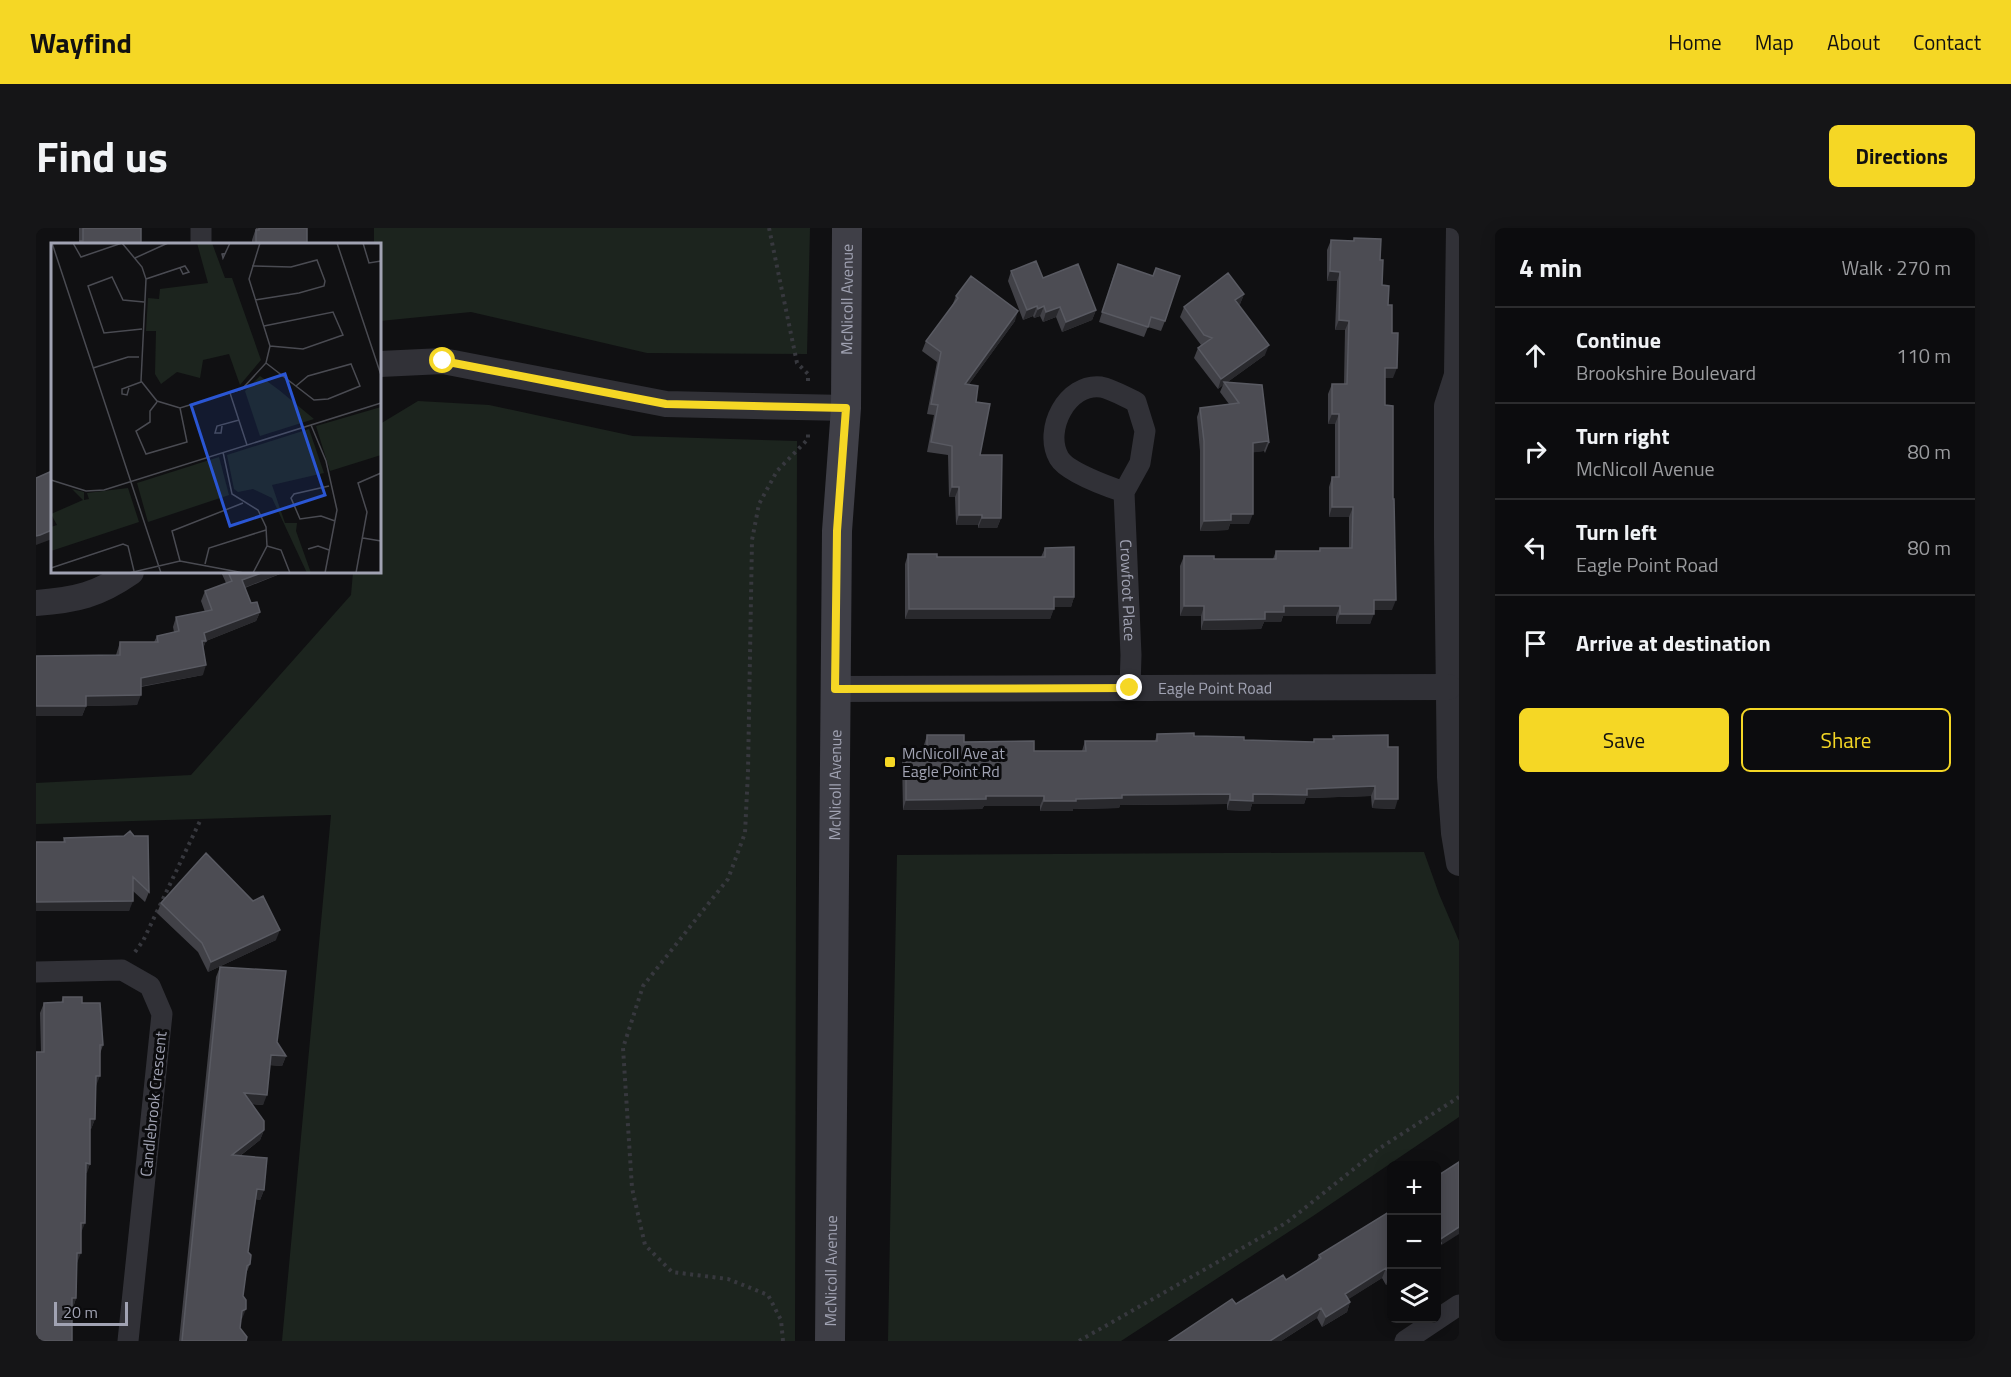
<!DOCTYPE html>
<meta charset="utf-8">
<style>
:root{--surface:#0c0c0e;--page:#151517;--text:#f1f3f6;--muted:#9a9b9e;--line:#2c2c2e;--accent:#f5d725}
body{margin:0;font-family:"Titillium Web",sans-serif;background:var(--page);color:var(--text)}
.controls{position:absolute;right:18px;bottom:18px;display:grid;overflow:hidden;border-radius:9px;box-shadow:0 3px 15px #0003}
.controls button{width:54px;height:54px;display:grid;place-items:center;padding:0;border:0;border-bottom:2px solid var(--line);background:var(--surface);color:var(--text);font:30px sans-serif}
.scale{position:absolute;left:18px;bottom:15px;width:74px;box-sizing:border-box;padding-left:6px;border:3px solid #a1a3b3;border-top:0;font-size:16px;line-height:21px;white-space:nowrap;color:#a1a3b3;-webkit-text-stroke:4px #0b0b0d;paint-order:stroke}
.stop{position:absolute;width:18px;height:18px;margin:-14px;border:4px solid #f5d725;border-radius:50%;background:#fff}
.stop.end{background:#f5d725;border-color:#fff;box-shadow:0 2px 6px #0008}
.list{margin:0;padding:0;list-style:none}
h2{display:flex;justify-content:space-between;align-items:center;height:78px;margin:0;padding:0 24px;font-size:26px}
h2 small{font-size:20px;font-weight:400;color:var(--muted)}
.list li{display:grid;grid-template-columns:39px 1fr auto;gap:18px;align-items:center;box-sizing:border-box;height:96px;padding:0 24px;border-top:2px solid var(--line)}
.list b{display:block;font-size:22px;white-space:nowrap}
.list p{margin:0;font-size:20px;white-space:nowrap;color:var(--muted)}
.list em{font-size:20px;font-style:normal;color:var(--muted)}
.actions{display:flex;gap:12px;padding:18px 24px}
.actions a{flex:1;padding:14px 0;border:2px solid var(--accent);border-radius:9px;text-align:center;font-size:21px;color:var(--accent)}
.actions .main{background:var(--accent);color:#111}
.icon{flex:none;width:33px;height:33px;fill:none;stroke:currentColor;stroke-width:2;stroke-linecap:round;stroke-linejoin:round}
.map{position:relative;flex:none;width:1423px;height:1113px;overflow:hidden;border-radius:9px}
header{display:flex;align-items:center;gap:36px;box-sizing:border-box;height:84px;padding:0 30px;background:var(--accent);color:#111}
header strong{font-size:28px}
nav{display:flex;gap:33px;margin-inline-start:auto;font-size:21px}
.intro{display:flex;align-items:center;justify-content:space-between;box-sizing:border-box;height:144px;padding:0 36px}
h1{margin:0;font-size:42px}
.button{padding:15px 27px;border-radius:9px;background:var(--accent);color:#111;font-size:21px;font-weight:700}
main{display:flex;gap:36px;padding:0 36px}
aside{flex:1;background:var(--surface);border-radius:9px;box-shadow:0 3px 15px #0003}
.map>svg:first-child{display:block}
.green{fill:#1c241e}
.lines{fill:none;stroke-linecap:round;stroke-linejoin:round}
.path{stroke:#37383e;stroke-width:4;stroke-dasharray:3 4.5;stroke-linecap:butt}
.minor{stroke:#313137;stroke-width:21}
.tertiary{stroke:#313137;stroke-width:26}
.secondary{stroke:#3f3f47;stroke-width:30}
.wall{fill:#414147}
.shaded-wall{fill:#29292d}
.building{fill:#4c4c53;stroke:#595a62;stroke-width:1.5}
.route{stroke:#f5d725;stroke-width:8}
.poi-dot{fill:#f5d725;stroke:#0b0b0d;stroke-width:2}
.labels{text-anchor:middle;stroke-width:6;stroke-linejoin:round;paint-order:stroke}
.street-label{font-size:16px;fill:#a1a3b3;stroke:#0b0b0d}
.poi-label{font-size:16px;fill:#a1a3b3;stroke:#0b0b0d;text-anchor:start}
.inset-road{fill:none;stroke:#4a4b52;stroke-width:1.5}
.view{fill:#2a56d4;fill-opacity:0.15;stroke:#2a56d4;stroke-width:3}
.inset-edge{fill:none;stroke:#a1a3b3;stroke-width:3}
</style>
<header>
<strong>Wayfind</strong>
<nav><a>Home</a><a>Map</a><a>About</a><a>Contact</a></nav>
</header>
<div class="intro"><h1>Find us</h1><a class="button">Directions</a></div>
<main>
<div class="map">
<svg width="1423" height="1113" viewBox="0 0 1423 1113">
<rect width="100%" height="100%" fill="#101012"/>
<path class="green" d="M338,0H774L771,126L611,125L435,84L344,93V16H338Z
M382,173L453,177L597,208L761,213L759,1113H246L295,587L0,596V555L155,547L315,367L317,344H344V196Z
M1388,624L1403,666L1423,713V889L1277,988L1085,1113H852L861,627Z"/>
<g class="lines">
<path class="path" d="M733,0L761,135L772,146V154
M99,724L107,713L164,593
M747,1113L745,1092L732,1067L692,1051L636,1044L609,1017L596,960L587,820L607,758L692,651L709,605L712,544L716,312L723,276L741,243L772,211V203
M1043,1113L1250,995L1344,920L1423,869"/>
<g class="minor">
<path d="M165,0V16"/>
<path id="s1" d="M1088,264C1073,259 1031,244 1023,230C1007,202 1031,155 1065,159C1076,161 1089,169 1100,174L1109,203L1104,235L1088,264L1095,427L1094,460"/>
<path d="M0,744L86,742L114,758L126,786L92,1113"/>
<path d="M1369,1113L1423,1077"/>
</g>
<g class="tertiary">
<path d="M1423,0L1421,147L1411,178V310L1414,549L1418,605L1423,635"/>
<path d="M344,136L407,133L630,176L810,180"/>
<path d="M0,375C40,372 62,367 95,344"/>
<path id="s2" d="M799,461L1412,459"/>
</g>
<path class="secondary" id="s3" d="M794,1113L801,303L810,180L811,0"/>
</g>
<path class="wall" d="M43,0H105V16H43Z
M220,0H271V16H216V12Z
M1318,10L1344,32L1346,57L1352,77L1356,105L1357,150H1349V177L1356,382H1338L1334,396H1300V388H1247L1245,394H1228L1225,401L1165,402V388H1144V338L1148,328L1178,331H1237L1240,323H1283L1284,320H1313V289H1293V259L1296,249H1299V196H1292V166L1296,156H1308L1309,102H1299L1301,53H1291V22L1295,12L1317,13Z
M975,43L1007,50L1060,82L1056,92L1026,104L1020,89L1007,94L1004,88L998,90L997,88L987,92L972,53Z
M1078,46L1129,93L1125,103L1112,99L1108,109L1063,94Z
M1208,66L1204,76L1203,77L1229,127L1190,155L1233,215L1229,225L1228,223L1217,224L1213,296H1194L1192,302L1164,303V223L1161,189L1164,180L1193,176L1184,164L1187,157L1182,161L1158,130L1162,120L1165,117L1144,89L1148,79Z
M920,68L979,93L933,156L940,174L944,227L965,290L961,300H942V297H920L919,269H913L912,227L891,224L898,187L891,186L901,134L886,123L890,113L916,78Z
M1009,320L1038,369L1035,379H1018L1014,391H869V336L872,326L901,329H1005Z
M185,344H249L209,360L215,375L224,384L220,393L170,413L167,420V447L105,459L101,477L50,478L46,488H0L80,427L84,414H118L121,408L138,404L137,399L140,389L169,384L165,373L169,363L190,355Z
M1121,506L1208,512L1277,514L1278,511H1296L1297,508L1352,519L1359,581L1336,580L1335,568L1270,570L1268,576H1216L1214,583L1191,582V576L1084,577L1083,580L1037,581V583H1004V578H948L946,581L867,582L866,531L870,522H888V517L891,507L928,514L998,523H1046L1049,513H1119Z
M88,608L113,664L109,674L97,663L93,683H0V614H27L28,610Z
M125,675L240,712L172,744L162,724L121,685Z
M184,739L241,814L250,828L246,838L234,837L227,877L216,876L228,902L224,912L204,928L228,962L224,972L220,971L212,1024L214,1036L210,1046L207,1068L206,1091H205L204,1100L210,1113H143L180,749Z
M27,769L46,775L67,817L64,826L60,858L59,891L55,901H54V936L50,945L45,1005L41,1035L40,1070L37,1080H36L5,824L4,785L8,775H25Z
M1356,982V1054L1350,1057L1346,1050L1312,1071L1314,1074L1311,1084L1286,1099L1281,1090L1245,1113H1133L1200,1076L1250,1052L1281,1032L1283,1027Z"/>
<path class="shaded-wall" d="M1294,43L1304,44L1301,53H1291Z
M1208,66L1204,76L1196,82L1199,72Z
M1001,78L997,88L987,92L991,82Z
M1008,78L1004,88L998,90L1002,81Z
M1024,79L1020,89L1007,94L1010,84Z
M1060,82L1056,92L1026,104L1030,94Z
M982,83L979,93L926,166L929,156Z
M1303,92L1313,93L1309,102H1299Z
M1233,117L1229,127L1189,156L1188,154L1187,157L1182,161L1185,151Z
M1349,140H1361L1357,150H1346Z
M1296,186H1303L1299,196H1292Z
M1232,213L1228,223L1213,225L1217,215Z
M916,259H923L919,269H913Z
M1296,279H1317L1313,289H1293Z
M1195,286H1217L1213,296H1194L1192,302L1164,303L1168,293Z
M923,287H946L942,297H920Z
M946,290H965L961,300H942Z
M16,302V311L0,317V308Z
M228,344H249L202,362L206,352Z
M1018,369H1038L1035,379H1014Z
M1338,372H1360L1356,382H1334Z
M1148,378H1168L1165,388H1144Z
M1248,378H1304L1300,388H1247L1245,394H1228L1225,401L1165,402L1168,392L1229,384Z
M873,381H1018L1014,391H869Z
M224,384L220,393L170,413L166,423H162L168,405Z
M1304,386H1338L1334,396H1300Z
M170,437L167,447L101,459L105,450Z
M105,467L101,477L50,478L46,488H0V478L50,468Z
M1339,558L1335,568L1270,570L1268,576H1216L1214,583L1191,582L1194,572L1217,566L1271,561Z
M1194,566L1191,576L1084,577L1083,580L1037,581V583H1004L1008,573L1086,567Z
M950,568H1008L1004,578H948L946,581L867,582L870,572Z
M1339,571H1362L1359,581L1336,580Z
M97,673L93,683H0V674Z
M244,702L240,712L172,744L175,734Z
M235,827L250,828L246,838L231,837Z
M60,848H64L60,858Z
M208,865L231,867L227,877L204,875Z
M54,891H59L55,901H51Z
M228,902L224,912L192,937L196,927Z
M50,935L54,936L51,945H47Z
M221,961L228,962L224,972L218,971Z
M45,995H49L45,1005H41Z
M1423,999V1006L1404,1018L1401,1026V1017L1403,1012Z
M41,1025H45L41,1035H37Z
M1350,1040L1346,1050L1305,1076L1309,1066Z
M1356,1046V1054L1350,1057L1354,1047Z
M36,1070H40L37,1080H32Z
M1314,1074L1311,1084L1286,1099L1290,1089Z
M1285,1080L1281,1090L1245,1113H1234Z
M210,1081L206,1091L202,1093L206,1083Z"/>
<path class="building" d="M47,0H105V16H44V13H47Z
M223,0H271V16H220V2H223Z
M1318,10L1345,11L1344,32H1347L1346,57L1353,58L1352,77H1356V105H1362L1361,140H1349V177L1357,178V271H1358L1360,372H1338V386H1304V378H1248V384H1229V391L1168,392V378H1148V328H1178V331H1240V323H1284V320H1316L1317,279H1296V249H1303V186H1296V156H1311L1313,93L1303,92L1304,44L1294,43L1295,12L1318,13Z
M1000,33L1007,50L1042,36L1060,82L1030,94L1024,79L1010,84L1008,78L1002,81L1001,78L991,82L975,43Z
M1082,36L1117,48L1120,40L1144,48L1129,93L1115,89L1112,99L1066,84Z
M1192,45L1208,66L1199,72L1233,117L1185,151L1162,120L1176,110L1168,107L1148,79Z
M935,48L982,83L929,156L942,158L940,174L954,176L944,227H966L965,290H946V287H923V259H916V218L895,214L902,177L895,176L905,124L890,113L922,70L920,68Z
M1188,154L1226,157L1233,215L1232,213L1217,215V286H1195V292L1168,293V213L1164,180L1203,175Z
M16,243V302L4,307L0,308V250Z
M1038,319V369H1018V381H873L872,326H901V329H1009V320Z
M192,344H228L206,352L215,375L221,374L224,384L168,405L170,413H166L170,437L105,450V467L50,468V478H0V428L84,427V414H122L121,408L143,403L140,389L176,382L169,363L196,353Z
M1158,505V508L1208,509V512L1278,514V511H1298L1297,508L1352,507V519H1362V571H1339V558L1271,561V567L1217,566V573L1194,572V566L1086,567V570L1040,571V573H1008V568H950V571L870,572V522H891V507H928V514L998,513V523H1050L1049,513H1121V506Z
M94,603L98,608H112L113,664L97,649V673L0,674V614H29L28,610L88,608Z
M170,625L217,673L227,668L244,702L175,734L166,715L125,675Z
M184,739L250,743L241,814L250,828L235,827L231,867L208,865L228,893V902L196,927L231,930L228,962L221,961L212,1024L215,1027L214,1036L211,1038L207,1068L210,1072V1081L206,1083L204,1100L211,1109L210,1113H146Z
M27,769H46V775H64L67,817H64V848H60L59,891H54V936L50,935L49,995H45V1025H41L40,1070H36V1113H0V824H8V775L27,774Z
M1423,934V999L1403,1012L1405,1015L1401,1018V954L1402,953L1401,948Z
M1356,982V1046L1354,1047L1350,1040L1309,1066L1314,1074L1290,1089L1285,1080L1234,1113H1133L1196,1071L1200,1076L1247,1047L1250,1052L1285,1030L1283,1027Z"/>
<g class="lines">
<path class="route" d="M407,133L630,176L810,180L801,303L799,461L1094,460"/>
</g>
<rect class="poi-dot" x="848" y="528" width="12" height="12" rx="3"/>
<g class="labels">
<g class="street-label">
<text dy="6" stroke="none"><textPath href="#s3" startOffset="1042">McNicoll Avenue</textPath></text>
<text dy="6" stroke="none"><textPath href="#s1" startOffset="405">Crowfoot Place</textPath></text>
<text dy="6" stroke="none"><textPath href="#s2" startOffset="380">Eagle Point Road</textPath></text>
<text dy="6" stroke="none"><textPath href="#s3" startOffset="556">McNicoll Avenue</textPath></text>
<text transform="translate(117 876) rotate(-84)" y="6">Candlebrook Crescent</text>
<text dy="6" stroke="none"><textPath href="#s3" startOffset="70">McNicoll Avenue</textPath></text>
</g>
<g class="poi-label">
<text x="866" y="531">McNicoll Ave at<tspan x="866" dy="18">Eagle Point Rd</tspan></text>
</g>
</g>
<g transform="translate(15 15)">
<rect width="330" height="330" fill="#101012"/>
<path d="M146,0H161L174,35H181L210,117L189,142L178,111L152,117L149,135L126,129L110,141L104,131L105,88H95L97,55L108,56L109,46L157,40ZM209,133L228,147L263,176L209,193L194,148ZM330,164V212L279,228L265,183ZM258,186L273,230L221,242L234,280H246L245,288L260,330H256L221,255L202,246L187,249L183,246L176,212ZM168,214L178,252L97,279L86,240ZM77,245L88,279L0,308V284L6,282L0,271L32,257L21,246L33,249V257L38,256L36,250Z" fill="#1c241e"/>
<path class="inset-road" d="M1,0L110,330M22,0L30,14L71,0M71,0L91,24L95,36L90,138L106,158L129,165L191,146L215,120L219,103L198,36L209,0M286,0L330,132M312,0L318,20L330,18M175,10L171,11L172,15L179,0M84,15L117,0M201,23L240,24L266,17L274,38L273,43L248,50L204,57M95,36L134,23L138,29L132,31L129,25M213,83L282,69L292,92L252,106L219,103M91,86L53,90L37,43L61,34L72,57L93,59M215,120L263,157L277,156L309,143L300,121L257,133L245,143M42,125L77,114H88M78,145L76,152L71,151V146L90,139M179,150L196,202M106,159L99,168V179L85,188L95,211L136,199L129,165M260,182L275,218L286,267L274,330M171,183L170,190H164L166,183L188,177M172,209L181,251L207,267L215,284L216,303L202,330M0,237L35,248L53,247L330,160M278,243L243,251L240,255L249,276L270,273L284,278M312,295L330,298M216,303L230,307L239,330M257,306L267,303L278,307M129,318L121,288L192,260M154,321L158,305L215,287M0,325L72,301L77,303L83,328M78,330L129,318L193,330M305,330L316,269L307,240L330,230"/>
<path class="view" d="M234,131L274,252L179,283L140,162Z"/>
<rect width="330" height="330" class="inset-edge"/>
</g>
</svg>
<div class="controls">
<button>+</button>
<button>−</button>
<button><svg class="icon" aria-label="layers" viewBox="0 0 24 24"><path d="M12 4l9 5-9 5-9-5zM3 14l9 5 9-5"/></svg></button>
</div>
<div class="scale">20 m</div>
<div class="stop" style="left:407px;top:133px"></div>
<div class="stop end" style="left:1094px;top:460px"></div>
</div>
<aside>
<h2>4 min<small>Walk · 270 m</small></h2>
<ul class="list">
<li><svg class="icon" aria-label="ahead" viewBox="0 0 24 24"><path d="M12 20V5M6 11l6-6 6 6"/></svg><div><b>Continue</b><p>Brookshire Boulevard</p></div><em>110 m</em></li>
<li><svg class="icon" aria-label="right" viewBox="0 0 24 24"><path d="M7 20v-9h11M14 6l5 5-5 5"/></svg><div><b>Turn right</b><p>McNicoll Avenue</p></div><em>80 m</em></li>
<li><svg class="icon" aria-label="left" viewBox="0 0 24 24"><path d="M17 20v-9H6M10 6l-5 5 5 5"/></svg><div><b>Turn left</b><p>Eagle Point Road</p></div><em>80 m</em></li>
<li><svg class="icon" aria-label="arrive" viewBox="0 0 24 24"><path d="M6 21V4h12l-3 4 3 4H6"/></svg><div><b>Arrive at destination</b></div></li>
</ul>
<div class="actions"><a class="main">Save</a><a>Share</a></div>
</aside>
</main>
